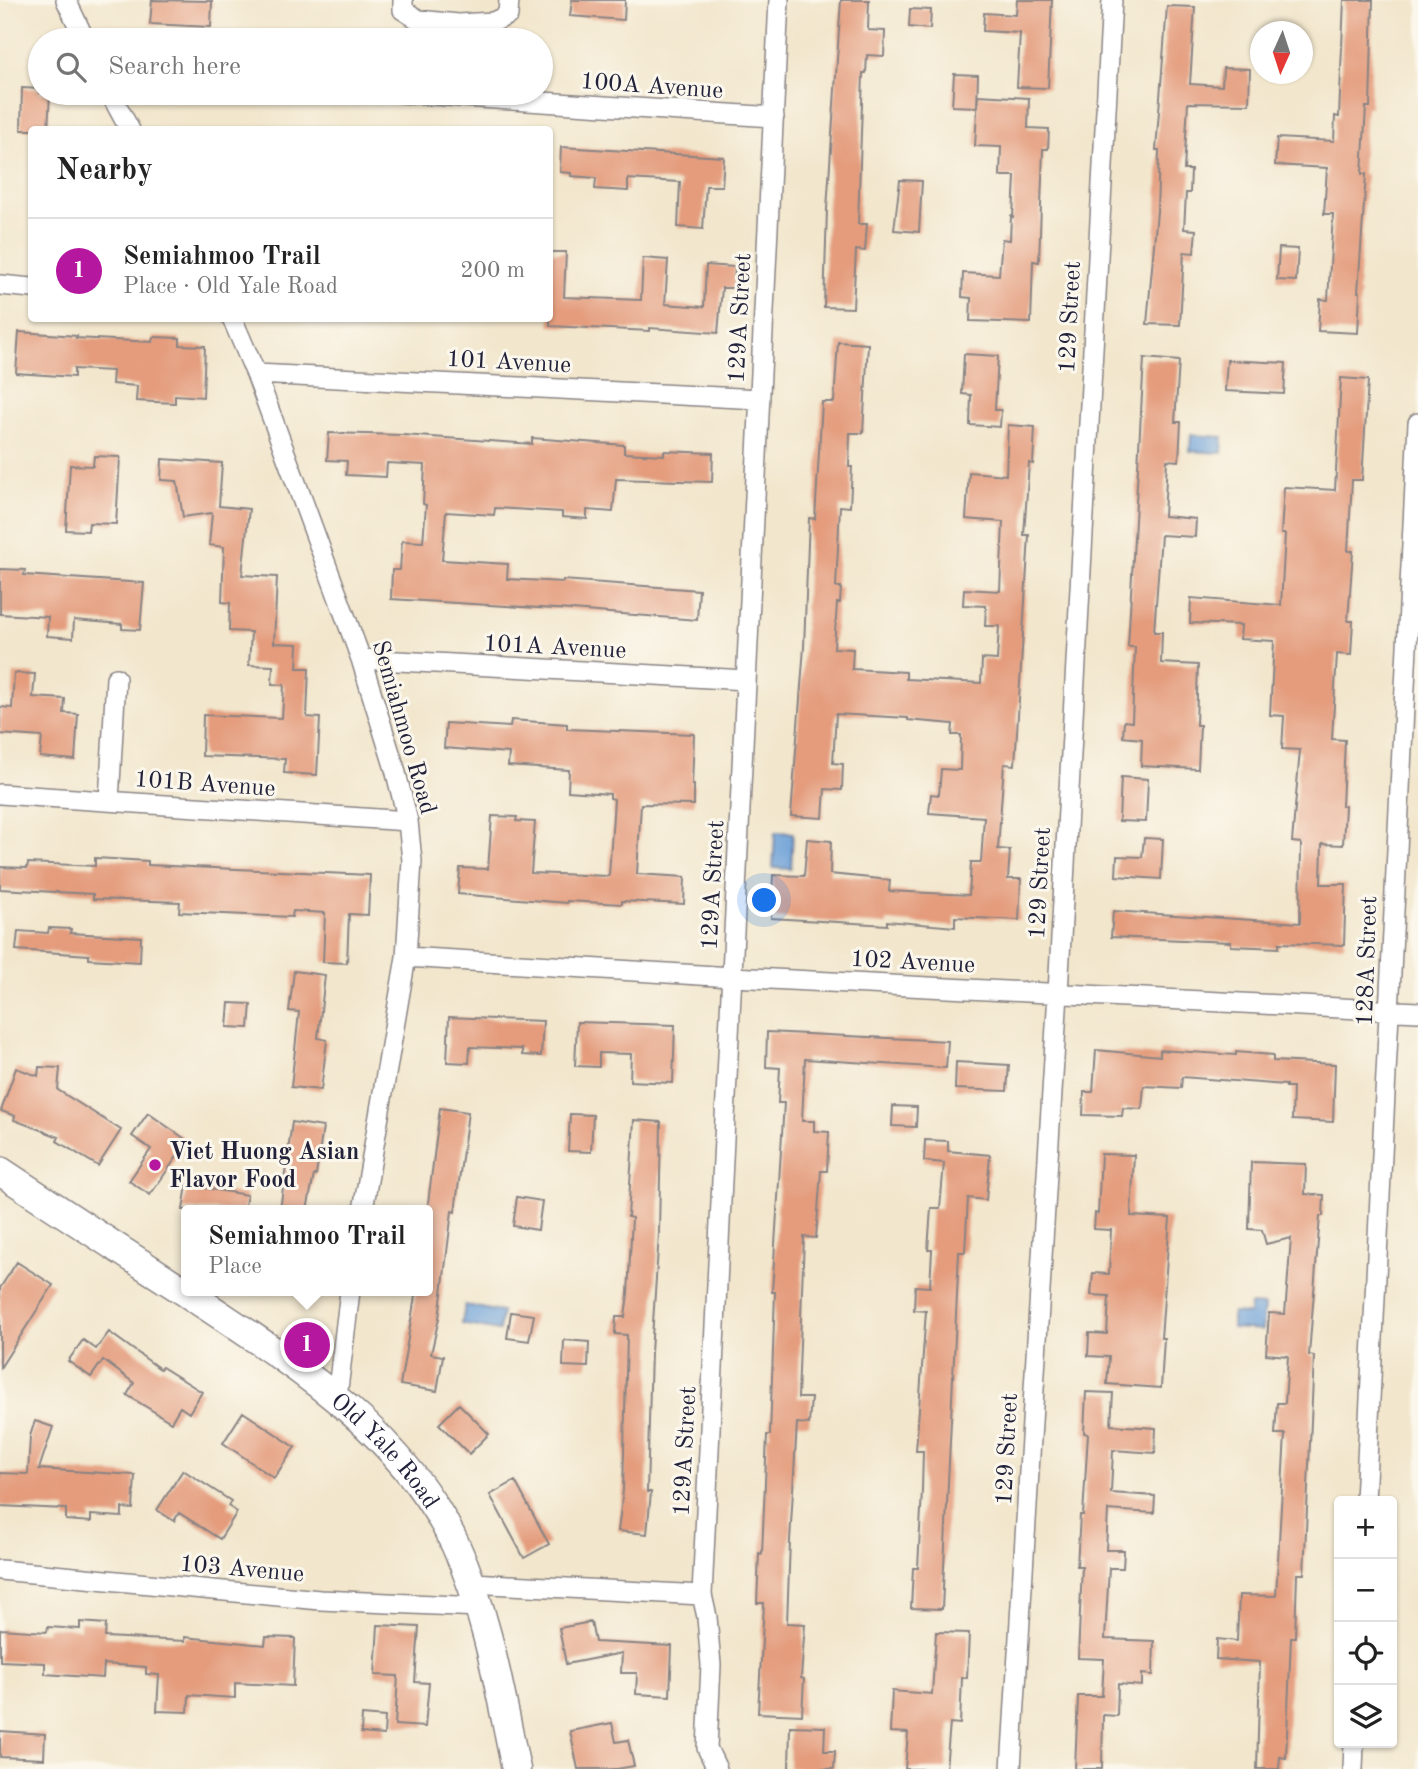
<!DOCTYPE html>
<meta charset="utf-8">
<style>
:root{--surface:#fff;--page:#f2f2f2;--text:#222;--muted:#767676;--line:#e0e0e0;--accent:#b5179e}
body{margin:0;font-family:"Old Standard TT",serif;background:var(--page);color:var(--text)}
.controls{position:absolute;right:21px;bottom:21px;display:grid;overflow:hidden;border-radius:7px;box-shadow:0 2px 5px #0004}
.controls button{width:63px;height:63px;display:grid;place-items:center;padding:0;border:0;border-bottom:2px solid var(--line);background:var(--surface);color:var(--text);font:35px sans-serif}
.compass{position:absolute;left:1250px;top:21px;width:63px;height:63px;border-radius:50%;background:var(--surface);box-shadow:0 2px 5px #0004;rotate:183deg}
.you{position:absolute;left:765px;top:901px;width:24px;height:24px;margin:-18px;border:5px solid #fff;border-radius:50%;background:#1a73e8;box-shadow:0 0 0 10px #1a73e833}
.badge{display:grid;place-items:center;width:46px;height:46px;border-radius:50%;background:var(--accent);color:#fff;font-size:23px;font-weight:700}
.pin{position:absolute;translate:-50% -50%;border:4px solid #fff;box-shadow:0 2px 7px #0006}
.popup{position:absolute;left:181px;top:1205px;width:252px;height:91px;box-sizing:border-box;display:grid;place-content:center;border-radius:7px;background:var(--surface);filter:drop-shadow(0 2px 5px #0005);font-size:23px;white-space:nowrap;color:var(--muted)}
.popup b{font-size:26px;color:var(--text)}
.popup::after{content:'';position:absolute;left:50%;top:100%;margin-left:-14px;border:14px solid transparent;border-top-color:var(--surface)}
.list{margin:0;padding:0;list-style:none}
h2{display:flex;justify-content:space-between;align-items:center;height:91px;margin:0;padding:0 28px;font-size:30px}
h2 small{font-size:23px;font-weight:400;color:var(--muted)}
.list li{display:grid;grid-template-columns:46px 1fr auto;gap:21px;align-items:center;box-sizing:border-box;height:105px;padding:0 28px;border-top:2px solid var(--line)}
.list b{display:block;font-size:26px;white-space:nowrap}
.list p{margin:0;font-size:23px;white-space:nowrap;color:var(--muted)}
.list em{font-size:23px;font-style:normal;color:var(--muted)}
.icon{flex:none;width:38px;height:38px;fill:none;stroke:currentColor;stroke-width:2;stroke-linecap:round;stroke-linejoin:round}
.map{position:relative;flex:none;width:1418px;height:1769px;overflow:hidden}
.search{position:absolute;background:var(--surface);box-shadow:0 2px 5px #0004;left:28px;top:28px;width:525px;height:77px;display:flex;align-items:center;gap:18px;box-sizing:border-box;padding:0 24px;border-radius:38px;color:var(--muted);font-size:26px}
.panel{position:absolute;background:var(--surface);box-shadow:0 2px 5px #0004;left:28px;top:126px;width:525px;height:196px;border-radius:7px}
.map>svg:first-child{display:block}
.water{fill:#6b9fd7;stroke:#466089;stroke-width:2}
.building{fill:#e49c7d}
.lines{fill:none;stroke-linecap:round;stroke-linejoin:round}
.street-casing{stroke:#8a8484;stroke-width:22}
.secondary-casing{stroke:#8a8484;stroke-width:31}
.street{stroke:#fff;stroke-width:19}
.secondary{stroke:#fff;stroke-width:28}
.poi-dot{fill:#b5179e;stroke:#fbf7ec;stroke-width:2.5}
.labels{text-anchor:middle;stroke-width:6;stroke-linejoin:round;paint-order:stroke}
.street-label{font-size:24px;fill:#22223b;stroke:#fbf7ec}
.poi-label{font-size:24px;font-weight:bold;fill:#22223b;stroke:#fbf7ec;text-anchor:start}
</style>
<div class="map">
<svg width="1418" height="1769" viewBox="0 0 1418 1769">
<rect width="100%" height="100%" fill="#fbf7ec"/>
<filter id="ink" filterUnits="userSpaceOnUse"><feTurbulence type="fractalNoise" baseFrequency=".0143" numOctaves="2"/><feDisplacementMap in="SourceGraphic" scale="14" xChannelSelector="R" yChannelSelector="G"/><feConvolveMatrix kernelMatrix="1 2 1 2 8 2 1 2 1" color-interpolation-filters="sRGB"/></filter>
<filter id="wash" filterUnits="userSpaceOnUse"><feTurbulence type="fractalNoise" baseFrequency=".00686" numOctaves="4" result="noise"/><feDisplacementMap in="SourceGraphic" scale="28" xChannelSelector="R" yChannelSelector="G"/><feGaussianBlur stdDeviation="1.57" result="paint"/><feColorMatrix in="noise" values="0 0 0 0 0 0 0 0 0 0 0 0 0 0 0 0 0 1.4 0 .05"/><feComposite in="paint" operator="in"/></filter>
<g filter="url(#wash)">
<rect width="100%" height="100%" fill="#f2e6cc"/>
<path class="water" d="M1191,435L1223,437L1222,453L1190,451Z
M775,832L793,833L791,869L773,868Z
M465,1305L502,1312L499,1331L462,1324Z
M1250,1305L1264,1306L1262,1330L1232,1328V1313L1249,1314Z"/>
<g id="blocks">
<path class="building" d="M152,0L212,1L211,27L150,24Z
M572,0H625L624,20L570,16Z
M841,0H869L868,30L885,31L884,56L867,55L866,73H863L858,224H867L865,251L856,250L853,308L824,307L827,209Z
M1017,0H1052L1048,88L1017,87L1020,33L983,31L984,13L1016,15Z
M1344,0H1373L1370,107H1366L1362,174H1366L1358,292H1360L1358,333L1318,331L1320,299L1328,300L1333,214H1324L1327,168L1275,165L1277,138L1334,141L1335,116L1339,117Z
M1167,6L1195,7L1190,84L1222,86L1223,68L1250,69L1249,104L1188,103L1184,170H1191L1190,193H1186L1184,229L1196,230L1194,253L1184,252L1180,325L1147,324L1157,211L1159,150H1156Z
M910,9L931,10L930,29L909,27Z
M954,74L978,75L977,107L952,106Z
M22,88L40,89V93H50L48,130H21Z
M978,95L1029,98L1028,128L1049,129L1048,149H1043L1039,262L1033,261L1031,323L970,321L971,298L962,297L963,273L999,275L1002,239L1010,240L1011,216L1013,217L1015,176H1000L1001,147L975,146Z
M561,147L724,157L722,186H706L703,229L678,227L680,182L628,179V191L595,189L596,178L571,176V173L560,172Z
M900,180L922,181L919,232L894,230Z
M1279,248L1298,249L1296,281L1277,280Z
M550,252H566L564,297L641,300L643,258L668,260L665,304L704,307L706,265L735,267L734,288H722L718,333L650,328V331L550,326Z
M19,332L77,336L76,338L152,342L153,337L180,338V345L205,346L203,397L175,395V403L136,401L137,386L112,384L113,371L74,369V377L16,373Z
M838,342L868,344L863,433H850L849,467H852L850,507L840,506L836,587H841L840,603H837L834,648L853,649L852,669L906,672V679L981,683L982,659L997,660L999,626H985L986,606L963,605L964,589L1000,591L1003,522L966,519L969,472L1006,475L1008,425L1035,427L1033,464L1029,463L1024,535H1029L1015,765L1004,764L998,849L1010,850L1008,879H1021L1019,920L955,917V927L887,921V925L771,918L773,875L804,876L807,839L831,841L830,874L890,880L889,891L969,895L971,862H981L984,817L929,813L931,794L939,795L941,769L960,770L961,735H952L953,724L908,720V718L836,714L833,763L843,764L842,790L825,789L823,818L791,816L804,647L809,518L815,519L822,402H834Z
M964,354L998,356L995,410H1001L1000,427L970,425L971,395L962,394Z
M1144,358L1179,361L1175,422H1181L1179,461L1167,460L1164,516L1196,519L1195,537L1161,535L1154,632H1162L1161,663L1198,665L1196,725H1200L1198,769L1141,766L1142,739L1123,737L1124,721L1132,722L1135,647H1128Z
M1227,360L1286,363L1284,394L1225,391Z
M1341,378L1368,380L1362,480H1352L1348,551H1353L1348,621H1353L1351,655L1337,654L1332,739L1345,740L1342,806H1345L1343,845L1322,844L1321,884H1346L1344,945L1279,943V948L1231,946V942L1111,937L1113,911L1300,923L1301,843L1292,842L1300,750L1282,749L1284,716L1270,715L1274,641L1240,639L1241,625L1190,623L1191,598L1281,605L1285,534H1281L1284,487L1335,490Z
M329,433L403,435L532,444V438L624,445V453L664,455V451L713,453L712,482L616,479L613,512L587,510V519L562,517V512L495,508L494,515L446,512L442,560L508,564L507,579L563,582V580L699,590L697,620L572,610L391,599L392,570H400L402,541L423,542L426,505L423,504L425,465L387,463L386,477L346,475L347,461L327,460Z
M94,456L120,457L116,524L89,523L88,531L66,530L70,465L93,466Z
M162,459L222,463L219,506L249,509L242,575L277,577L274,643L298,644L297,668H309L307,717L320,718L317,775L284,773L285,759L202,756L203,715L282,718L284,685L272,684L273,666L249,665L251,632L229,631L230,603L222,602L224,547L209,545L212,513L183,517L177,481L161,480Z
M0,569L25,570L24,575L144,583L140,630L122,629V624L74,620L73,638L47,636L48,617L0,614Z
M14,673L35,674L33,697L65,699L64,713L78,714L75,760L40,757L42,737L0,734V707L12,708Z
M511,720L567,724V729L694,734L692,785H694V805L641,804L637,874L685,877L684,904L622,901V904L567,901V903L458,894L460,868L488,869L492,816L517,817L516,821L535,822L531,873L609,876L614,799L610,798V794L568,791L569,770L508,766L509,753L444,748L446,723L510,727Z
M1121,777L1148,779L1146,822L1119,821Z
M1144,838L1163,839L1161,879L1116,876L1117,856L1142,857Z
M95,858L148,861V865L370,875L368,915L349,914L347,963L323,962L325,913L293,911L292,917L179,912L180,902L93,899V894L0,889V867L27,868L28,863L95,866Z
M49,928L71,929L70,933L141,937L140,962L89,959V955L16,950L18,931L48,933Z
M294,971L325,975L318,1038L327,1040L321,1090L291,1087L299,1012L289,1011Z
M229,1003L251,1004L249,1028L227,1027Z
M449,1017L543,1021L541,1056L522,1055V1049L470,1047L469,1063L447,1062Z
M577,1022L675,1025L673,1083L630,1081L631,1054L599,1053V1067L575,1066Z
M767,1032L948,1041L946,1068L805,1059L802,1121H814V1131L829,1132L827,1171H821L816,1238L804,1237L798,1398H811L809,1424L797,1423L790,1541L787,1623L805,1624L801,1678L804,1679L802,1715L758,1713L764,1603H757L759,1553L762,1554L767,1435H770L775,1292H772L784,1103H778L780,1068L766,1067Z
M1096,1050L1160,1056V1050L1236,1055V1052L1273,1055V1061L1335,1064L1333,1122L1292,1120L1293,1087H1286V1085L1182,1077L1181,1088L1144,1086L1142,1109L1123,1108L1122,1116L1083,1115L1084,1092H1093Z
M956,1062L1009,1065L1007,1091L955,1089Z
M39,1067L60,1068L58,1090L121,1130L98,1166L57,1141L59,1137L14,1120L15,1116L1,1111L16,1068L38,1076Z
M893,1106L917,1107L916,1127L892,1126Z
M440,1108L468,1112L455,1212L452,1211L439,1318L431,1354L443,1356L437,1391L400,1385L416,1291H428V1203Z
M148,1113L188,1141L150,1195L129,1181L151,1149L132,1136Z
M570,1114L593,1115L591,1152L568,1151Z
M634,1120L661,1122L659,1234L651,1352L647,1492H651L647,1534L618,1531L623,1490L627,1335L615,1334L616,1317H625L628,1294L632,1218L628,1217Z
M292,1122L323,1127L316,1175H314L307,1210H280Z
M925,1140L948,1141V1151L990,1155L986,1200L968,1198L965,1252H959L942,1609L911,1608L913,1568H918L922,1490L923,1451H916L926,1311L914,1310L915,1286L930,1287L932,1250H928L931,1208H940L944,1163L924,1161Z
M1101,1154L1134,1155L1131,1216L1170,1218L1161,1338H1164L1161,1388L1107,1384L1109,1357L1088,1356L1089,1333L1107,1334L1109,1296L1091,1295L1093,1273L1109,1274L1111,1230L1094,1229L1095,1213L1098,1214Z
M1251,1162L1306,1164L1305,1194L1324,1195L1323,1216H1320L1309,1355L1314,1356L1304,1574H1297L1295,1637H1291L1286,1758L1280,1757L1279,1769H1257L1260,1662L1216,1659L1217,1639L1237,1641L1239,1595L1276,1596L1285,1434H1275L1277,1403H1285L1288,1356L1266,1354L1269,1313L1285,1314L1291,1238L1266,1244L1262,1230L1249,1229Z
M187,1185L247,1195L244,1210H183Z
M517,1197L542,1201L538,1230L513,1226Z
M17,1262L53,1285L0,1368V1288Z
M511,1312L534,1315L529,1341L507,1338Z
M109,1332L160,1369L162,1367L202,1392L189,1413L180,1407L171,1422L127,1395L134,1383L103,1360L91,1377L68,1361L83,1340L96,1349Z
M564,1340L589,1342L588,1367L563,1366Z
M1086,1392L1113,1393L1111,1425L1156,1428L1155,1453L1113,1450L1111,1493L1155,1496L1154,1513L1108,1510L1106,1550H1124L1123,1568H1109L1105,1639L1154,1641L1153,1675L1142,1674V1686L1118,1684L1117,1716L1103,1715L1102,1769H1075L1078,1696H1102L1104,1659L1078,1658L1082,1566H1077L1080,1515H1083L1088,1434L1084,1433Z
M459,1404L489,1434L469,1454L439,1424Z
M243,1412L295,1447L274,1478L223,1443Z
M35,1421L53,1427L39,1469L135,1475L133,1509L122,1508V1517L91,1515V1522L66,1520V1509L0,1506V1473L28,1474L30,1436Z
M183,1470L231,1501L228,1506L237,1512L220,1539L179,1513L174,1521L157,1510Z
M515,1481L549,1544L524,1558L490,1495Z
M80,1622L106,1624L105,1637L185,1641V1637L265,1645L266,1637L295,1638L293,1686L235,1683V1698L189,1695L188,1712L157,1711L159,1675L146,1674V1667L104,1664L103,1678L45,1674V1663L0,1661V1629L47,1632L48,1627L80,1629Z
M591,1622L595,1642L672,1646L670,1696L636,1694L637,1673H621L622,1653L566,1664L559,1628Z
M378,1625L419,1627L415,1682L429,1683L425,1727L395,1725L398,1676L375,1675Z
M936,1632L969,1633L967,1678H962L960,1724L950,1723L946,1769H905L908,1733L890,1732L892,1691L932,1694Z
M362,1715L385,1717L384,1735L361,1733Z
M612,1723L616,1742L628,1740L634,1766L617,1769H578L570,1731Z
M790,1726L825,1727L824,1751H835L834,1769L789,1768Z
M0,1731L45,1734L44,1759L0,1757Z"/>
</g>
</g>
<g filter="url(#ink)">
<use href="#blocks" fill-opacity="0" stroke="#8a8484" stroke-width="2"/>
<g class="lines">
<g class="street-casing">
<path id="street" d="M66,0L85,40
M403,0V10L419,20L458,24L493,22L508,15L509,0
M110,93L130,130
M402,93L774,117
M0,285L32,288
M232,318L256,374L361,659L395,769L408,821L412,861L406,957L363,1210
M256,374L760,399
M361,659L746,680
M0,794L408,821
M109,801L116,678
M406,957L732,977L1418,1012
M337,1397L350,1291
M1365,1501L1418,423
M0,1570L320,1600L480,1607
M472,1583L702,1595
M717,1769L707,1748L711,1665L707,1617L702,1595L779,0
M1011,1769L1058,993L1112,0
M1353,1769L1354,1743"/>
</g>
<g class="secondary-casing">
<g id="secondary">
<path id="s1" d="M0,1171C62,1212 124,1253 187,1293C289,1361 401,1429 455,1544C488,1615 500,1693 516,1769"/>
</g>
</g>
<use href="#street" class="street"/>
<use href="#secondary" class="secondary"/>
</g>
</g>
<circle class="poi-dot" cx="155" cy="1165" r="7"/>
<g class="labels">
<g class="street-label">
<text transform="translate(652 85) rotate(4)" y="8">100A Avenue</text>
<text transform="translate(1069 317) rotate(-87)" y="8">129 Street</text>
<text transform="translate(739 318) rotate(-87)" y="8">129A Street</text>
<text transform="translate(509 361) rotate(3)" y="8">101 Avenue</text>
<text transform="translate(555 646) rotate(3)" y="8">101A Avenue</text>
<text transform="translate(405 727) rotate(74)" y="8">Semiahmoo Road</text>
<text transform="translate(205 783) rotate(4)" y="8">101B Avenue</text>
<text transform="translate(1039 883) rotate(-87)" y="8">129 Street</text>
<text transform="translate(712 885) rotate(-87)" y="8">129A Street</text>
<text transform="translate(913 961) rotate(3)" y="8">102 Avenue</text>
<text transform="translate(1366 961) rotate(-88)" y="8">128A Street</text>
<text transform="translate(1006 1449) rotate(-87)" y="8">129 Street</text>
<text transform="translate(684 1451) rotate(-87)" y="8">129A Street</text>
<text dy="8" stroke="none"><textPath href="#s1" startOffset="478">Old Yale Road</textPath></text>
<text transform="translate(242 1568) rotate(5)" y="8">103 Avenue</text>
</g>
<g class="poi-label">
<text x="169" y="1159">Viet Huong Asian<tspan x="169" dy="28">Flavor Food</tspan></text>
</g>
</g>
</svg>
<div class="controls">
<button>+</button>
<button>−</button>
<button><svg class="icon" aria-label="locate" viewBox="0 0 24 24"><circle cx="12" cy="12" r="6"/><path d="M12 2v4M12 18v4M2 12h4M18 12h4"/></svg></button>
<button><svg class="icon" aria-label="layers" viewBox="0 0 24 24"><path d="M12 4l9 5-9 5-9-5zM3 14l9 5 9-5"/></svg></button>
</div>
<svg class="compass" viewBox="-18 -18 36 36"><path d="M0-13l5 13h-10z" fill="#e53935"/><path d="M0 13l5-13h-10z" fill="#767676"/></svg>
<div class="you"></div>
<div class="pin badge" style="left:307px;top:1345px">1</div>
<div class="popup"><b>Semiahmoo Trail</b>Place</div>
<div class="search"><svg class="icon" aria-label="search" viewBox="0 0 24 24"><circle cx="10" cy="10" r="6"/><path d="M15 15l6 6"/></svg>Search here</div>
<section class="panel">
<h2>Nearby<small></small></h2>
<ul class="list">
<li><span class="badge">1</span><div><b>Semiahmoo Trail</b><p>Place · Old Yale Road</p></div><em>200 m</em></li>
</ul>
</section>
</div>
